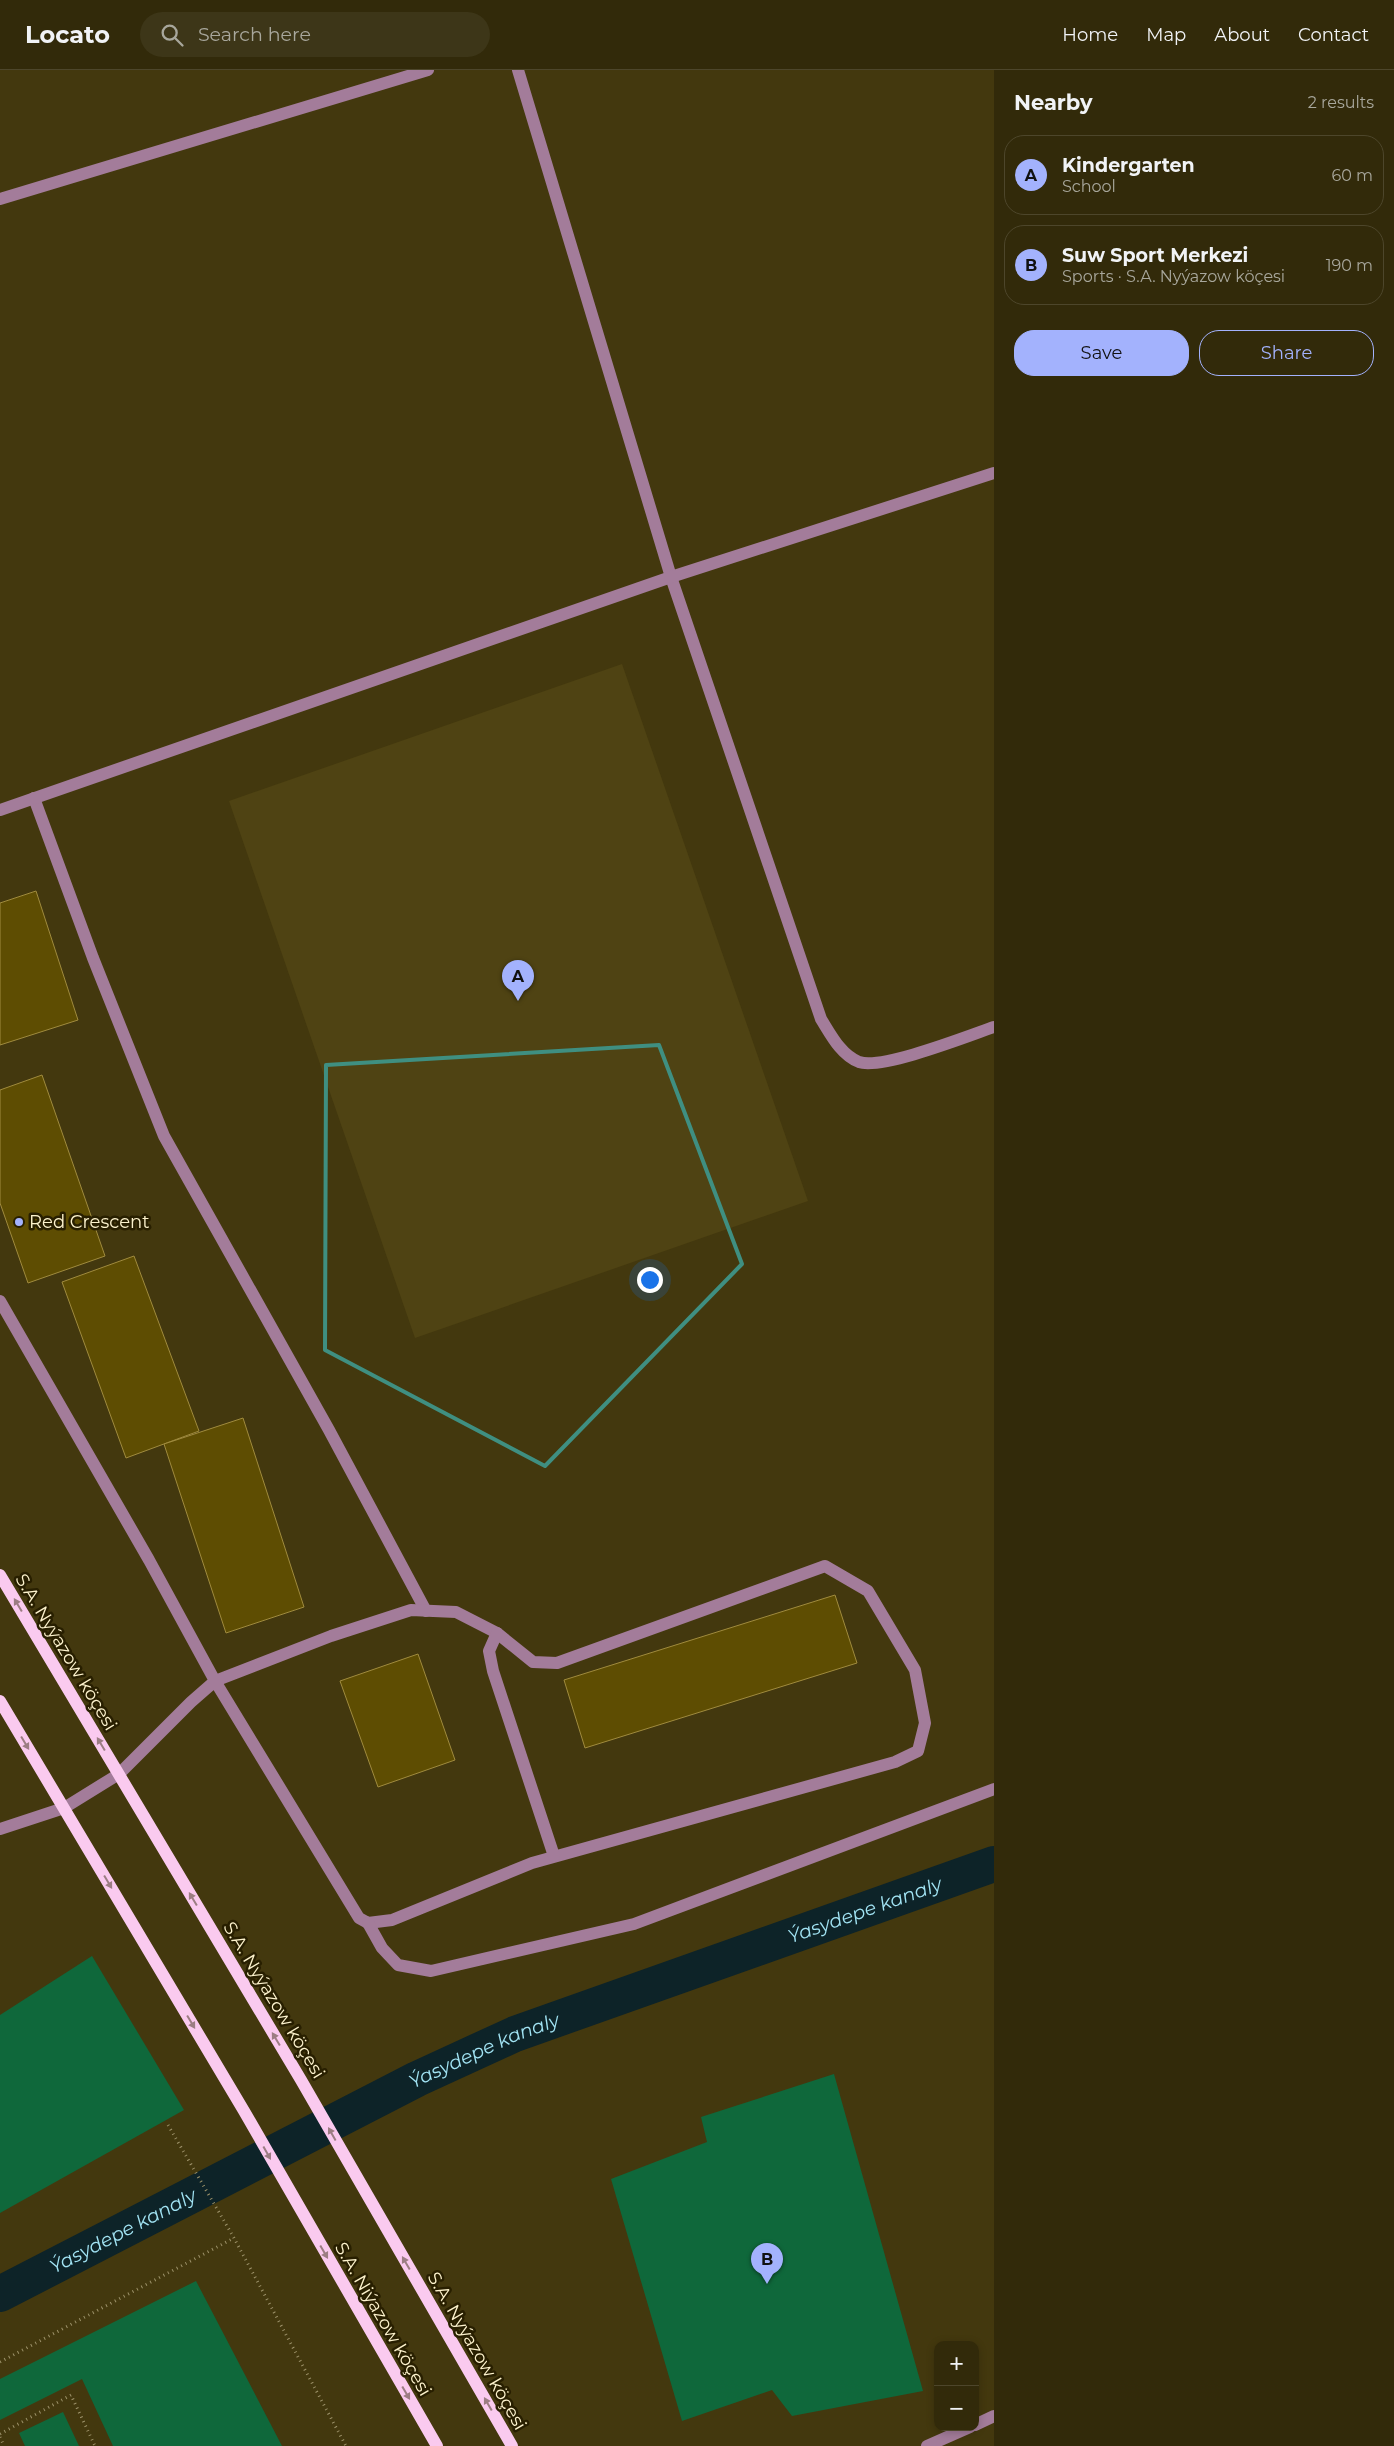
<!DOCTYPE html>
<meta charset="utf-8">
<style>
:root{--surface:#322a0a;--page:#3d3618;--text:#f1f3f6;--muted:#a8a79c;--line:#4d462b;--accent:#a3b2fd}
body{margin:0;font-family:Montserrat,sans-serif;background:var(--page);color:var(--text)}
.controls{position:absolute;right:15px;bottom:15px;display:grid;overflow:hidden;border-radius:10px;box-shadow:0 2px 8px #0003}
.controls button{width:45px;height:45px;display:grid;place-items:center;padding:0;border:0;border-bottom:1px solid var(--line);background:var(--surface);color:var(--text);font:25px sans-serif}
.you{position:absolute;left:649px;top:1209px;width:18px;height:18px;margin:-12px;border:4px solid #fff;border-radius:50%;background:#1a73e8;box-shadow:0 0 0 8px #1a73e833}
.badge{display:grid;place-items:center;width:32px;height:32px;border-radius:50%;background:var(--accent);color:#111;font-size:16px;font-weight:700}
.pin{position:absolute;translate:-50% -41px;filter:drop-shadow(0 1px 2px #0008)}
.pin::after{content:'';position:absolute;top:26px;width:18px;height:15px;background:inherit;clip-path:polygon(0 0,100% 0,50% 100%)}
.list{margin:0;padding:0;list-style:none}
h2{display:flex;justify-content:space-between;align-items:center;height:65px;margin:0;padding:0 20px;font-size:21px}
h2 small{font-size:16px;font-weight:400;color:var(--muted)}
.list li{display:grid;grid-template-columns:32px 1fr auto;gap:15px;align-items:center;box-sizing:border-box;height:80px;margin:0 10px 10px;padding:0 10px;border:1px solid var(--line);border-radius:20px}
.list b{display:block;font-size:19px;white-space:nowrap}
.list p{margin:0;font-size:16px;white-space:nowrap;color:var(--muted)}
.list em{font-size:16px;font-style:normal;color:var(--muted)}
.actions{display:flex;gap:10px;padding:15px 20px}
.actions a{flex:1;padding:11px 0;border:1px solid var(--accent);border-radius:20px;text-align:center;font-size:18px;color:var(--accent)}
.actions .main{background:var(--accent);color:#111}
.icon{flex:none;width:28px;height:28px;fill:none;stroke:currentColor;stroke-width:2;stroke-linecap:round;stroke-linejoin:round}
.map{position:relative;flex:none;width:994px;height:2376px;overflow:hidden}
header{display:flex;align-items:center;gap:30px;box-sizing:border-box;height:70px;padding:0 25px;background:var(--surface);border-bottom:1px solid var(--line)}
header strong{font-size:24px}
nav{display:flex;gap:28px;margin-inline-start:auto;font-size:18px}
.search{width:350px;height:45px;background:var(--page);display:flex;align-items:center;gap:12px;box-sizing:border-box;padding:0 18px;border-radius:28px;color:var(--muted);font-size:19px}
main{display:flex}
aside{flex:1;background:var(--surface)}
.map>svg:first-child{display:block}
.built{fill:#4f4313}
.green{fill:#0f683b}
.lines{fill:none;stroke-linecap:round;stroke-linejoin:round}
.canal{stroke:#0d2328;stroke-width:36}
.building{fill:#5e4d02;stroke:#a08b3e}
.path{stroke:#9d926a;stroke-width:3;stroke-dasharray:1 4;stroke-linecap:butt}
.minor{stroke:#a37c9a;stroke-width:12}
.major{stroke:#facaef;stroke-width:12}
.oneway{fill:#9c7d83}
.marked{fill:none;stroke:#3f8f81;stroke-width:4;stroke-linejoin:round}
.poi-dot{fill:#a3b2fd;stroke:#281f00;stroke-width:2}
.labels{text-anchor:middle;stroke-width:5;stroke-linejoin:round;paint-order:stroke}
.poi-label{font-size:18px;fill:#fdf3cd;stroke:#281f00;text-anchor:start}
.street-label{font-size:18px;fill:#fdf3cd;stroke:#281f00}
.water-label{font-size:19px;font-style:italic;fill:#a2e4f4;stroke:#281f00}
</style>
<header>
<strong>Locato</strong>
<div class="search"><svg class="icon" aria-label="search" viewBox="0 0 24 24"><circle cx="10" cy="10" r="6"/><path d="M15 15l6 6"/></svg>Search here</div>
<nav><a>Home</a><a>Map</a><a>About</a><a>Contact</a></nav>
</header>
<main>
<div class="map">
<svg width="994" height="2376" viewBox="0 0 994 2376">
<rect width="100%" height="100%" fill="#43380e"/>
<!-- built -->
<polygon class="built" points="622,594 808,1131 415,1268 229,731"/>
<!-- green -->
<g class="green">
<polygon points="92,1886 184,2040 0,2143 0,1945"/>
<polygon points="834,2004 923,2321 792,2346 772,2320 682,2351 611,2109 707,2072 701,2047"/>
<polygon points="196,2211 282,2376 113,2376 82,2309 0,2350 0,2309"/>
<polygon points="63,2342 79,2376 25,2376 19,2363"/>
</g>
<g class="lines">
<!-- canal -->
<path class="canal" id="s1" d="M0,2224L417,2009L515,1964L994,1794"/>
</g>
<!-- building -->
<g class="building">
<polygon points="36,821 78,950 0,975 0,833"/>
<polygon points="42,1005 105,1186 28,1213 0,1133 0,1020"/>
<polygon points="134,1186 199,1361 126,1388 62,1212"/>
<polygon points="243,1348 304,1537 226,1563 164,1374"/>
<polygon points="835,1525 857,1593 585,1678 564,1610"/>
<polygon points="418,1584 455,1690 378,1717 340,1611"/>
</g>
<g class="lines">
<!-- path -->
<g class="path">
<polyline points="168,2055 234,2168 346,2376"/>
<polyline points="0,2292 234,2168"/>
<polyline points="0,2364 71,2325 95,2376"/>
<polyline points="0,2367 4,2376"/>
</g>
<!-- minor -->
<g class="minor">
<path d="M518,0L671,507L821,949C831,965 841,985 859,992C882,1000 968,966 994,957"/>
<polyline points="0,129 428,0"/>
<polyline points="34,728 93,888 164,1066 329,1360 426,1541"/>
<polyline points="0,740 671,507 994,403"/>
<polyline points="0,1231 149,1490 215,1611 359,1848 368,1853 392,1850 532,1793 895,1692 918,1681 925,1653 915,1600 868,1521 825,1496 557,1593 533,1592 497,1563 456,1542 411,1540 331,1566 215,1611 191,1632 119,1704 64,1738 0,1759"/>
<polyline points="497,1563 489,1581 493,1601 554,1786"/>
<polyline points="368,1853 382,1878 398,1895 431,1901 634,1854 994,1719"/>
<polyline points="975,2355 994,2346"/>
<polyline points="927,2376 970,2357"/>
</g>
<!-- major -->
<g class="major">
<polyline points="0,1505 301,2010 512,2376"/>
<polyline points="0,1631 244,2041 437,2376"/>
</g>
</g>
<!-- one-way arrows -->
<defs><path id="oneway-solid" d="M-6-.8H1V-3.2L6.5 0L1 3.2V.8H-6Z" transform="scale(1.25)"/></defs>
<g class="oneway">
<use href="#oneway-solid" transform="translate(18 1535) rotate(-121)"/>
<use href="#oneway-solid" transform="translate(25 1673) rotate(59)"/>
<use href="#oneway-solid" transform="translate(101 1674) rotate(-121)"/>
<use href="#oneway-solid" transform="translate(108 1812) rotate(59)"/>
<use href="#oneway-solid" transform="translate(193 1829) rotate(-121)"/>
<use href="#oneway-solid" transform="translate(191 1952) rotate(59)"/>
<use href="#oneway-solid" transform="translate(276 1969) rotate(-121)"/>
<use href="#oneway-solid" transform="translate(332 2064) rotate(-119)"/>
<use href="#oneway-solid" transform="translate(267 2083) rotate(61)"/>
<use href="#oneway-solid" transform="translate(324 2182) rotate(60)"/>
<use href="#oneway-solid" transform="translate(406 2193) rotate(-120)"/>
<use href="#oneway-solid" transform="translate(406 2323) rotate(60)"/>
<use href="#oneway-solid" transform="translate(488 2334) rotate(-120)"/>
</g>
<!-- marked area -->
<path class="marked" d="M659,975L742,1194L545,1396L325,1280L326,995Z"/>
<!-- markers -->
<circle class="poi-dot" cx="19" cy="1152" r="5"/>
<g class="labels">
<!-- poi labels -->
<g class="poi-label">
<text x="29" y="1158">Red Crescent</text>
</g>
<!-- street labels -->
<g class="street-label">
<text transform="translate(66 1582) rotate(59)" y="6">S.A. Nyýazow köçesi</text>
<text transform="translate(274 1930) rotate(59)" y="6">S.A. Nyýazow köçesi</text>
<text transform="translate(383 2249) rotate(60)" y="6">S.A. Niýazow köçesi</text>
<text transform="translate(477 2281) rotate(60)" y="6">S.A. Nyýazow köçesi</text>
</g>
<!-- water labels -->
<g class="water-label">
<text dy="7" stroke="none"><textPath href="#s1" startOffset="948">Ýasydepe kanaly</textPath></text>
<text dy="7" stroke="none"><textPath href="#s1" startOffset="542">Ýasydepe kanaly</textPath></text>
<text dy="7" stroke="none"><textPath href="#s1" startOffset="138">Ýasydepe kanaly</textPath></text>
</g>
</g>
</svg>
<div class="controls">
<button>+</button>
<button>−</button>
</div>
<div class="you"></div>
<div class="pin badge" style="left:518px;top:931px">A</div>
<div class="pin badge" style="left:767px;top:2214px">B</div>
</div>
<aside>
<h2>Nearby<small>2 results</small></h2>
<ul class="list">
<li><span class="badge">A</span><div><b>Kindergarten</b><p>School</p></div><em>60 m</em></li>
<li><span class="badge">B</span><div><b>Suw Sport Merkezi</b><p>Sports · S.A. Nyýazow köçesi</p></div><em>190 m</em></li>
</ul>
<div class="actions"><a class="main">Save</a><a>Share</a></div>
</aside>
</main>
